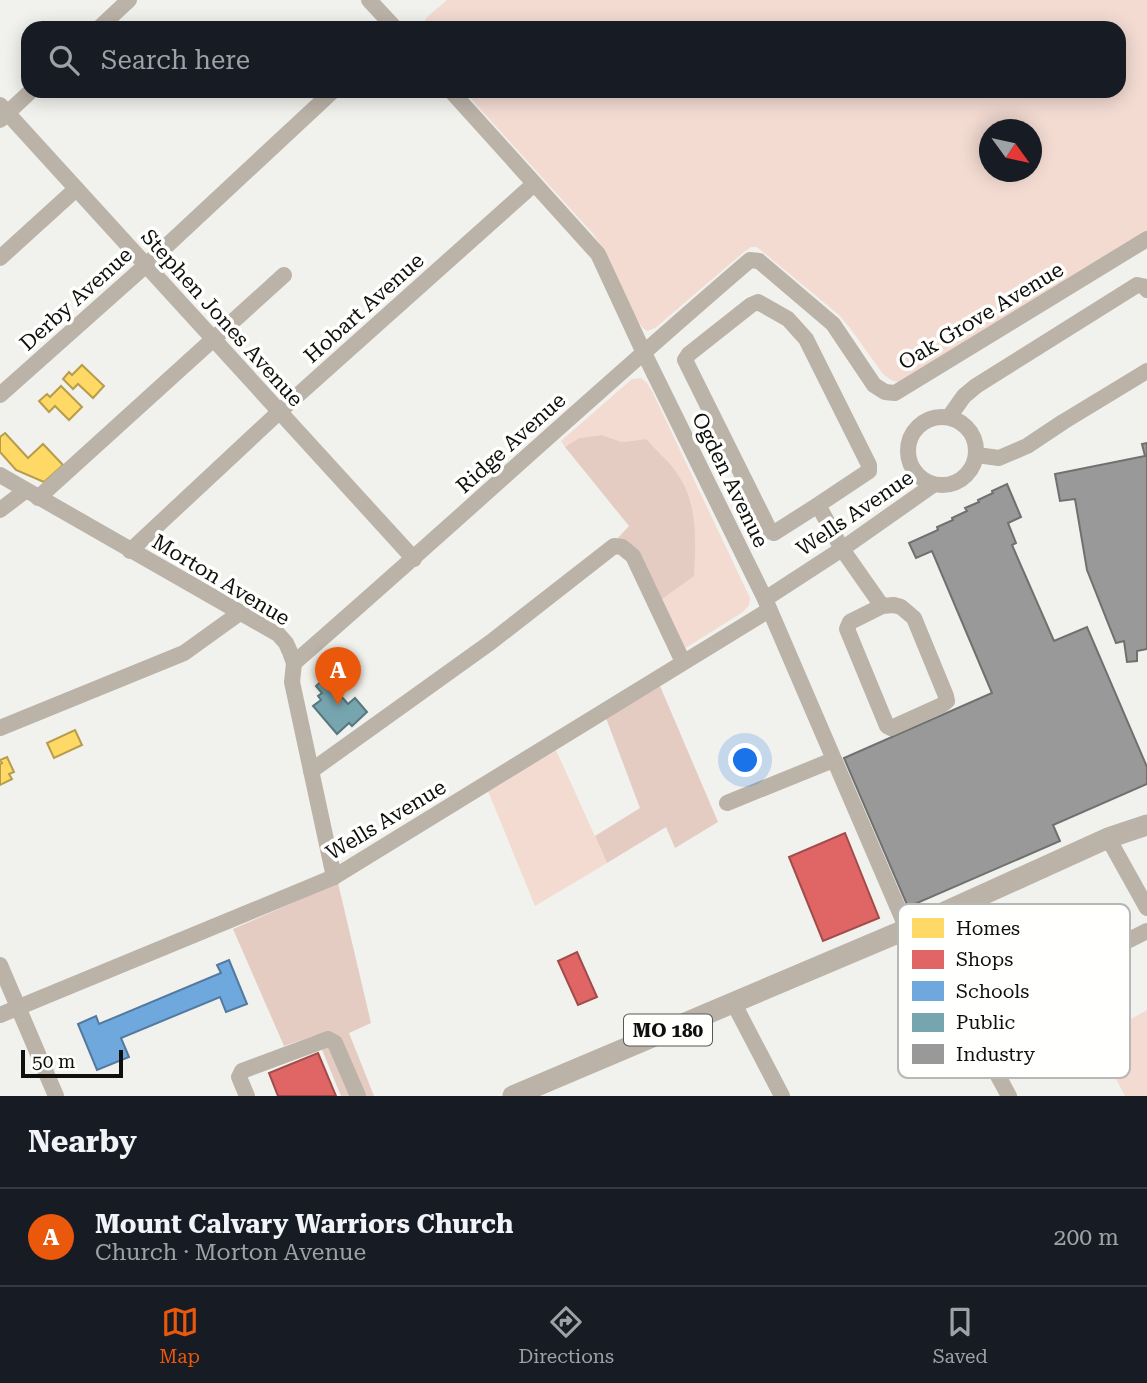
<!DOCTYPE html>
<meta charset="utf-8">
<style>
:root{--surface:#171b24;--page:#20242c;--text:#f1f3f6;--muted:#9ea1a6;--line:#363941;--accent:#ea580c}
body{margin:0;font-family:"Roboto Serif",serif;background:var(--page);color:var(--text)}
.compass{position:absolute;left:979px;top:119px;width:63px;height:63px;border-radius:50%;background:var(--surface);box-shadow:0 4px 18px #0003;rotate:123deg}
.scale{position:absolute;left:21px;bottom:18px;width:102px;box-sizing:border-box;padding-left:7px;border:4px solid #0f0f0d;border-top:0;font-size:19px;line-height:24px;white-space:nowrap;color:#0f0f0d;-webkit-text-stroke:5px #fffffe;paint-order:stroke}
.you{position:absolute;left:746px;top:761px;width:24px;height:24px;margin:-18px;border:5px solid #fff;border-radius:50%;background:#1a73e8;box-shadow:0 0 0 10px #1a73e833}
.badge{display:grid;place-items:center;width:46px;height:46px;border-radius:50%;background:var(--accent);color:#fff;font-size:23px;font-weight:700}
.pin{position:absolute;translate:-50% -58px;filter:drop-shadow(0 2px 4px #0008)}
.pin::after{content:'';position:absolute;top:37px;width:24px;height:21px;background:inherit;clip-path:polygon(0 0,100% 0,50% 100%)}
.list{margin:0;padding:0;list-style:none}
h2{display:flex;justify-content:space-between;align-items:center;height:91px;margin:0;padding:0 28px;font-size:30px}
h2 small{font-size:23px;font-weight:400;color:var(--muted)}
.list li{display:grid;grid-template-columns:46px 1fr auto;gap:21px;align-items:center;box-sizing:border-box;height:98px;padding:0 28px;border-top:2px solid var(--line)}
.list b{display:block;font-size:26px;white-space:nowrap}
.list p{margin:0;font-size:23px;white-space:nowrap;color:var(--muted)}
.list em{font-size:23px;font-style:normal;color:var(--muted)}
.icon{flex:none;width:38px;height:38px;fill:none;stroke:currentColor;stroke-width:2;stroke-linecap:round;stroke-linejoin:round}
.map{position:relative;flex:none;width:1147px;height:1096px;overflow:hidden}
.search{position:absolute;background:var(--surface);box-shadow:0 4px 18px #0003;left:21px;right:21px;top:21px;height:77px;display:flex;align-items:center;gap:18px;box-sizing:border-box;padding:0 24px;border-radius:21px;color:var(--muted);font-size:26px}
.sheet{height:189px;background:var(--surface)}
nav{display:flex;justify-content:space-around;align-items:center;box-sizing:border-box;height:98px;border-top:2px solid var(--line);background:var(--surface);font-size:19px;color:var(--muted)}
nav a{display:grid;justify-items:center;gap:4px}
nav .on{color:var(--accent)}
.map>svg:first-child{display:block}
.green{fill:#f3dbd2;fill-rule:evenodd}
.forest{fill:#e5ccc2}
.homes{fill:#ffd966;stroke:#b79c4b;stroke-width:2}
.shops{fill:#e06666;stroke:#a14c4b;stroke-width:2}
.schools{fill:#6fa8dc;stroke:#527a9e;stroke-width:2}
.public{fill:#76a5af;stroke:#57787e;stroke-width:2}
.industry{fill:#999;stroke:#70706f;stroke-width:2}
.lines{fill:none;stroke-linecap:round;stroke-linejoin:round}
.minor{stroke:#bbb2a8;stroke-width:16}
.major{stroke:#bbb3a8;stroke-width:21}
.labels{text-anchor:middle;stroke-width:7;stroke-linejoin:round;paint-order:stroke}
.shield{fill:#fffffe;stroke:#575755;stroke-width:2}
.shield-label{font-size:19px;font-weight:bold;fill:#0f0f0d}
.street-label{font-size:21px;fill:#0f0f0d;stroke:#fffffe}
.key{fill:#fffffe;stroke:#b7b7b6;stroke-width:2}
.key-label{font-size:19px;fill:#0f0f0d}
</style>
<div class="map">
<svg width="1147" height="1096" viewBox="0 0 1147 1096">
<rect width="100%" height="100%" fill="#f1f1ed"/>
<!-- green -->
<g class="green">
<path d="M447,0H1147V231L898,382L891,380L883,374L850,328L839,315L757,247H751L744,252L655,328L647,331C631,321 616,272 606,254C602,247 598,241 594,235L464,91H1119V28H420L427,17ZM990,130H1032V172H990Z"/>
<polygon points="641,378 647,383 652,391 750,598 749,605 743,612 676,654 652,606 645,439 622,442 602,435 579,438 565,447 561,441 632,379"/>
<polygon points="556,750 607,863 535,906 488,791"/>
<polygon points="1147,1010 1147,1096 1125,1096 1095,1039"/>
</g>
<!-- forest -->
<g class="forest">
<path d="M602,435L622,442L646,439C655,450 668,460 676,472C698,502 696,540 694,576L652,606L617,539L629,526L565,447L579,438Z"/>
<polygon points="660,686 718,822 675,848 666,827 607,863 595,836 640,808 606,718"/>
<polygon points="338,883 371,1023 349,1033 374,1096 341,1096 316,1035 284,1046 233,929"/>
</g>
<!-- homes -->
<g class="homes">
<polygon points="82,365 104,386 93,398 78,384 73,389 63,379 69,372 72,375"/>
<polygon points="61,386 82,407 69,420 55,406 49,412 39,401 47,394 50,397"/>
<polygon points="5,433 28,458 43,444 63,465 44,482 16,470 0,452 0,437"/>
<polygon points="75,730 82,745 54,758 47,743"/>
<polygon points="7,757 14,772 9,774 12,779 0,785 0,764 2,763 0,760"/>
</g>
<!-- shops -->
<g class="shops">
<polygon points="845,833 879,918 823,941 789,857"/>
<polygon points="577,952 597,997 578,1005 558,961"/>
<polygon points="318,1053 336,1096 278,1096 269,1073"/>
</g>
<!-- schools -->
<polygon class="schools" points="229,960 247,1004 226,1012 220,997 121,1038 129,1057 97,1070 78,1024 96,1016 99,1024 221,973 217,965"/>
<!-- public -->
<polygon class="public" points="325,678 348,704 355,698 367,712 352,726 349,723 337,734 313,706 321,700 318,696 322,693 316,686"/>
<!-- industry -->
<g class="industry">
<polygon points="1147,443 1147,649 1137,651 1137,661 1127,662 1124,641 1116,643 1087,570 1075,499 1060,501 1055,474 1145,456 1142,444"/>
<polygon points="1007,484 1021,517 1008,523 1016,543 1012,545 1054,641 1087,627 1147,767 1147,784 1053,825 1060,841 908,907 844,758 992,693 932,551 916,558 909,543 938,530 937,527 953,520 952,518 967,511 965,508 979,502 978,500 993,493 992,491"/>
</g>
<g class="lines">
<!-- minor -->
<g class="minor">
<polyline points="369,0 395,28"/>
<polyline points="99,28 129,0"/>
<polyline points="451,91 598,254 643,351 765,599 907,929"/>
<polyline points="0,105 414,559"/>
<polyline points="0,120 31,91"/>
<polyline points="0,258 76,189"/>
<polyline points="0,395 145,266 333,91"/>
<circle cx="942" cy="451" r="34"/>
<polyline points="949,417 964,396 976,386 1137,285 1146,287 1147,290"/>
<polyline points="977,455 999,458 1027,446 1063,422 1147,371"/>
<polyline points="0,475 278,634 286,643 290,652 294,663 292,682 334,877"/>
<polyline points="38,498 284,275"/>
<polyline points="818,505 774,533 770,531 685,360 689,354 751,305 758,302 788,319 806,339 869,465 869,471 818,505 842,549 882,606"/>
<polyline points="0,510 25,491"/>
<polyline points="130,551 279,412 534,184"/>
<polyline points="765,599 842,549 933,485"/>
<polygon points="894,605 901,607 914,618 946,696 947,701 942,705 891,728 887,726 847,629 850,622 882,606"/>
<path d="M294,663C447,530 596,392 750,260L759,261L833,324L874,385L885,392L895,393L1147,239"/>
<polyline points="0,728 184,653 241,612"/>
<polyline points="311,771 491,642 614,546 622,547 633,556 683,662"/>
<polyline points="727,803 833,760"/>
<polyline points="1108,838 1147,908"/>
<polyline points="920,922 968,1021 1009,1096"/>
<polyline points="0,965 56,1096"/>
<polyline points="733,1002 782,1096"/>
<polyline points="0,1015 334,877 769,610"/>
<polyline points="968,1021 1147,931"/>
<polyline points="247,1096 239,1077 242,1071 328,1039 335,1043 358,1096"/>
</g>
<!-- major -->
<polyline class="major" points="513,1096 907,929 1108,838 1147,825"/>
</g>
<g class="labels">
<!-- shield labels -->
<rect class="shield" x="624" y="1014.5" width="88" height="31" rx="5"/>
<g class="shield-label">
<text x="668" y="1037">MO 180</text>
</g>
<!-- street labels -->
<g class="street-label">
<text transform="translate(76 299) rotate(-42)" y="7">Derby Avenue</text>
<text transform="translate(364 308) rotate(-42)" y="7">Hobart Avenue</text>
<text transform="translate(981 316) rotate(-31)" y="7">Oak Grove Avenue</text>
<text transform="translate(222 318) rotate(48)" y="7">Stephen Jones Avenue</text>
<text transform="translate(511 443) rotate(-42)" y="7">Ridge Avenue</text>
<text transform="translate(730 480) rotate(64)" y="7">Ogden Avenue</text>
<text transform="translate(855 513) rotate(-34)" y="7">Wells Avenue</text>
<text transform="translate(221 580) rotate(31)" y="7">Morton Avenue</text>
<text transform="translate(386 820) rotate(-31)" y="7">Wells Avenue</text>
</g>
</g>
<!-- legend -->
<rect x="898" y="904" width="232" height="174" rx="10" class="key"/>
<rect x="912" y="918" width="32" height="20" fill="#ffd966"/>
<rect x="912" y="950" width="32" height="19" fill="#e06666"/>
<rect x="912" y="981" width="32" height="20" fill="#6fa8dc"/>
<rect x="912" y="1013" width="32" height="19" fill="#76a5af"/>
<rect x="912" y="1044" width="32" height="20" fill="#999"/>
<g class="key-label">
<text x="956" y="935">Homes</text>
<text x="956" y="966">Shops</text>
<text x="956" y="998">Schools</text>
<text x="956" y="1029">Public</text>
<text x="956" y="1061">Industry</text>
</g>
</svg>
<svg class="compass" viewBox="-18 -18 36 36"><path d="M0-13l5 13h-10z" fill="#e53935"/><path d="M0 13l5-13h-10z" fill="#9ea1a6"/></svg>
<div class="scale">50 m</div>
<div class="you"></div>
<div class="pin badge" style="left:338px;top:705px">A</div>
<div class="search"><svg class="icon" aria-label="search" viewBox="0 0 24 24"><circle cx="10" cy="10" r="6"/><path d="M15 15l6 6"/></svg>Search here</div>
</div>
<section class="sheet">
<h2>Nearby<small></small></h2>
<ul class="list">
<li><span class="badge">A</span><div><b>Mount Calvary Warriors Church</b><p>Church · Morton Avenue</p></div><em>200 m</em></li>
</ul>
</section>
<nav>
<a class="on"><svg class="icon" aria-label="map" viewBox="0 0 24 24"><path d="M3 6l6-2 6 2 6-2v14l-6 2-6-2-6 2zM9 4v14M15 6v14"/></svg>Map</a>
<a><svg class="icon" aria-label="directions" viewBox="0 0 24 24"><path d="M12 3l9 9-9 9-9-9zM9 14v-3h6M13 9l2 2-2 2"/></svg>Directions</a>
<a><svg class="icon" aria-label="saved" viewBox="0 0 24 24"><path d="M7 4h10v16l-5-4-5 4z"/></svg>Saved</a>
</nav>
